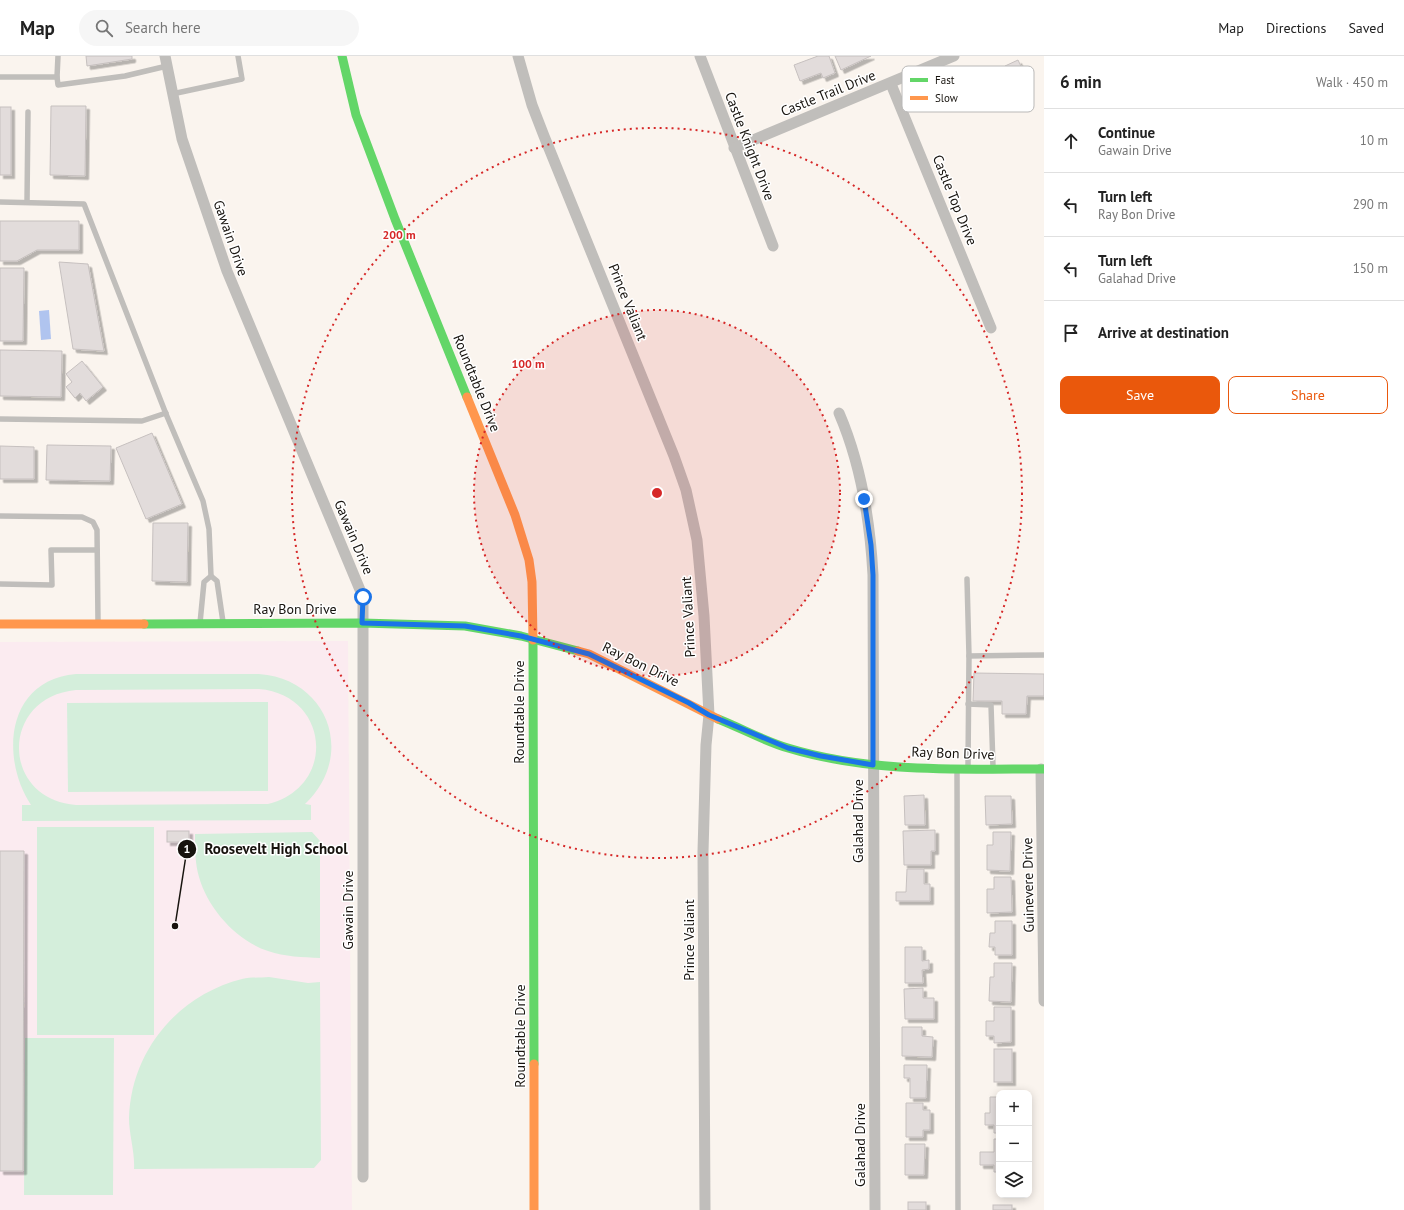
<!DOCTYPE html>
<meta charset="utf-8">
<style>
:root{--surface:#fff;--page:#f6f6f6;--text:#222;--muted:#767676;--line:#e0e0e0;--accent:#ea580c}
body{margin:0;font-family:"PT Sans",sans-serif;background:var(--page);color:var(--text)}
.controls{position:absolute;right:12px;bottom:12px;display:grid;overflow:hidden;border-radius:8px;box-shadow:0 2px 10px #0003}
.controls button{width:36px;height:36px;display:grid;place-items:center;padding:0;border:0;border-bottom:1px solid var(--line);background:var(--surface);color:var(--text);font:20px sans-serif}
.stop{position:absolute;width:12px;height:12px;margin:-9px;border:3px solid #1a73e8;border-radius:50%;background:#fff}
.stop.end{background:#1a73e8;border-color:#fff;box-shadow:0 1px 4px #0008}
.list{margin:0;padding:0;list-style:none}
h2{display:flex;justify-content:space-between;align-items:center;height:52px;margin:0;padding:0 16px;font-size:17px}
h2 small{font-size:13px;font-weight:400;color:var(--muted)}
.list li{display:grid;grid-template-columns:26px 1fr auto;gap:12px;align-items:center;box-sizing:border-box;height:64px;padding:0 16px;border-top:1px solid var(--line)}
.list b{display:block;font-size:15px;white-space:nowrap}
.list p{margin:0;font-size:13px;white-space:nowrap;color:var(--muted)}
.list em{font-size:13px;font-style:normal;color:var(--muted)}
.actions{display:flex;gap:8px;padding:12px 16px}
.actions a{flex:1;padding:9px 0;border:1px solid var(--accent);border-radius:8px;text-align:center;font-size:14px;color:var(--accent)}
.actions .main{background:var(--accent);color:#fff}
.icon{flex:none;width:22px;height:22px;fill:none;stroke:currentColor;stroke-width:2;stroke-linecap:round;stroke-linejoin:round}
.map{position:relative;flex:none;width:1044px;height:1154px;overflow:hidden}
header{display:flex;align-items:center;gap:24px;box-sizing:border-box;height:56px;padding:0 20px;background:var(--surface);border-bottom:1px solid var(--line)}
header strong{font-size:19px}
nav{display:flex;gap:22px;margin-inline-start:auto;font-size:14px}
.search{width:280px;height:36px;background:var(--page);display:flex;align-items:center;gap:10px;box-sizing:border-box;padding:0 14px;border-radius:22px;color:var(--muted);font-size:15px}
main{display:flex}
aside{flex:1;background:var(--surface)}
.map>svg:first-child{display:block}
.education{fill:#fbebf0}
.green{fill:#d4eedb;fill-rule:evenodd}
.water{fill:#b0c4ef}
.building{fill:#e2dcdb;stroke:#c6c0bf;filter:url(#shadow)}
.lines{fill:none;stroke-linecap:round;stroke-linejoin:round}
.lane{stroke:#c0bebb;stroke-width:5.5}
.street{stroke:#c0bebb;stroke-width:11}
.fast{stroke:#63d668;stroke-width:9}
.slow{stroke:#ff974d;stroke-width:9}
.route{stroke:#1a73e8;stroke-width:5}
.ring{fill:none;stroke:#d62828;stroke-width:2;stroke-dasharray:2 4}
.labels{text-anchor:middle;stroke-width:3;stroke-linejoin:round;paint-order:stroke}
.street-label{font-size:14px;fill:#17130e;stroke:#fff}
.key{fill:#fff;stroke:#b9b8b7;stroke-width:1}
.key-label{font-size:11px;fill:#17130e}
.centre{fill:#d62828;stroke:#fff;stroke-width:2}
.ring-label{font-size:12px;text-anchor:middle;font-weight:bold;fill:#d62828;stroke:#fff;stroke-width:3;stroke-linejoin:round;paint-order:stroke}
.leader{fill:none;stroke:#17130e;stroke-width:1.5}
.callout-dot{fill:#17130e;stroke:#fff;stroke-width:1.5}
.mark-label{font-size:12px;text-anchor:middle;font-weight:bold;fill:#fff}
.callout-label{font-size:15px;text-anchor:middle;font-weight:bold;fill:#17130e;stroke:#fff;stroke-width:3;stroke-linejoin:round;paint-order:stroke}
</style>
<header>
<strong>Map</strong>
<div class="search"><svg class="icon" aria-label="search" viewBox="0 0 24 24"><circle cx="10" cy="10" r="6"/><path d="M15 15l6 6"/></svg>Search here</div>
<nav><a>Map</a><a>Directions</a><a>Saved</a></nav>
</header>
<main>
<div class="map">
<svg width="1044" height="1154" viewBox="0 0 1044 1154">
<defs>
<filter id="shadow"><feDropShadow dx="3.5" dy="3.5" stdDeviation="0" flood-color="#0004"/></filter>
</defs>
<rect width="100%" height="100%" fill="#faf4ee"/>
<!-- education -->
<polygon class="education" points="348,585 352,1154 0,1154 0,586"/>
<!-- green -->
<g class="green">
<path d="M76,618H259C329,623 356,700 305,748L311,749V764L22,765V749H31C0,702 6,624 76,618ZM76,634L259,633C330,639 337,731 268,748L76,749C0,743 0,641 76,634Z"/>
<polygon points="268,646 268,735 68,736 67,647"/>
<rect x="37" y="771" width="117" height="208"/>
<path d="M312,776L320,785V902C303,901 285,901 268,895C237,885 208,853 199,821C195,807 195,793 195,778Z"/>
<path d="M269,921L308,927L320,926L321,1104L314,1112L134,1113C135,1096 129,1079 129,1062C131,995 178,939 242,923C251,921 261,922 269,921Z"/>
<polygon points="25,982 114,982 113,1139 24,1139"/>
</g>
<!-- water -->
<polygon class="water" points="49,254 51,283 41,284 39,255"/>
<!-- building -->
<g class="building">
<polygon points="86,0 132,0 132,3 87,10"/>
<polygon points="818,0 829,0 835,17 823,22 821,17 800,25 794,9"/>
<polygon points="835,0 871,0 841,14"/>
<polygon points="1018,4 1028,25 996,40 990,24 1008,16 1005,10"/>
<polygon points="51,50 86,50 85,120 50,119"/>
<rect x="0" y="51" width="11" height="68"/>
<polygon points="0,165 79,165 79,194 37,194 17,205 0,205"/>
<polygon points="59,206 88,208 104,295 73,293"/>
<polygon points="0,212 24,212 23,285 0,285"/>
<polygon points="0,294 62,295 61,341 0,340"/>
<polygon points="82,305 103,331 86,345 80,337 75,342 66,331 72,326 66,318"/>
<polygon points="152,377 182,448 146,463 116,392"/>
<polygon points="47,389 111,390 110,425 46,424"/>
<polygon points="0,390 34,391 34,423 0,423"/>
<polygon points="153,467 188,467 187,526 152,525"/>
<polygon points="974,617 1044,618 1044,640 1027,640 1026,658 1002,658 1002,645 973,645"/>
<polygon points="924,739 925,769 905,769 904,740"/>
<polygon points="985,740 1011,740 1012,768 986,769"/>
<polygon points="935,774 935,795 931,795 931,809 904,809 903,775"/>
<rect x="167" y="775" width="22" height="11"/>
<polygon points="993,776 1011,776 1010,815 987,814 987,789 993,789"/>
<polygon points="0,795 24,795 23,1115 0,1115"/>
<polygon points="907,813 924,813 924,828 930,828 930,845 896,845 896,836 906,836"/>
<polygon points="994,821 1011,821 1012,856 987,857 987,833 994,833"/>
<polygon points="995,865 1012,865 1012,899 995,899 995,891 989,891 990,877 995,877"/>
<polygon points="905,891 922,891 922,905 929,904 929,913 922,914 923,927 905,927"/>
<polygon points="994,907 1012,907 1011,946 989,945 990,921 994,921"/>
<polygon points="923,932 923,942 934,942 934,963 905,963 904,933"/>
<polygon points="994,951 1011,951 1011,986 994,987 994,980 986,980 986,965 994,965"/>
<polygon points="902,971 922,971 922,980 933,981 932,1001 902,1000"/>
<rect x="994" y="993" width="18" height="33"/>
<polygon points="904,1009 927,1009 926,1042 910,1042 910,1022 904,1022"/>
<polygon points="990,1041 999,1041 999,1077 994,1077 994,1069 985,1069 985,1057 990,1057"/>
<polygon points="906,1047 923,1047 923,1054 930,1054 930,1074 923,1074 923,1081 906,1081"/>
<polygon points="994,1083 999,1083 999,1116 994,1116 994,1109 980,1109 980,1096 994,1096"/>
<polygon points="905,1088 925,1088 924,1119 905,1119"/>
<rect x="908" y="1146" width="18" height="8"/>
<rect x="993" y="1149" width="19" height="5"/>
</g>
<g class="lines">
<!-- lane -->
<g class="lane">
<polyline points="0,21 57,21 58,0"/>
<polyline points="57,21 58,29 125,20 167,10"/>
<polyline points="172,38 242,23 238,0"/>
<polyline points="0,146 84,148 166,358 203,445 209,473 211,520 204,526 200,567"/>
<polyline points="27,146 28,56"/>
<polyline points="0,363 142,365 166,357"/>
<polyline points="0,460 82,461 93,466 97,474 98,566"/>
<polyline points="211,520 217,525 223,566"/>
<polyline points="967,523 969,600 968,711"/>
<polyline points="0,528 52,529 51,494 97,494"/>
<polyline points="969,600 1044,599"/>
<polyline points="968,648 991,649 993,711"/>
<polyline points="957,714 958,1154"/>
</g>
<!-- street -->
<g class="street">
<polyline points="165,0 182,83 227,215 363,541 363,1121"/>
<polyline points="518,0 532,49 544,80 674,400 686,434 697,484 704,560 709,659 706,689 703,796 705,1154"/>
<polyline points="700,0 773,190"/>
<polyline points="891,28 991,272"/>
<polyline points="734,92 954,0"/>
<path d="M839,357C861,408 870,464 873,519L875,1154"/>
<polyline points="1041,713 1044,945"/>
</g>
<!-- fast -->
<g class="fast">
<polyline points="342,0 356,59 395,163 467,341"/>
<polyline points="144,568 362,567 465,570 521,580 578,595"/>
<polyline points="533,584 534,1008"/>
<path d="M718,663C741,672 764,685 788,692C870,717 959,713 1044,713"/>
</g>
<!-- slow -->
<g class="slow">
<polyline points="467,341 515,459 529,504 532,526 533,584"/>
<polyline points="0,568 144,568"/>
<polyline points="578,595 589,598 718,663"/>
<polyline points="534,1008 534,1154"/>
</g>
</g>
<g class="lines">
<!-- route -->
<polyline class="route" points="363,541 362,567 465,570 521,580 589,598 689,647 709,659 788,692 821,700 873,709 873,519 871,489 864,443"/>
</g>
<!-- distance rings -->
<circle cx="657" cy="437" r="183" fill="#d62828" fill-opacity=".12"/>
<g class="ring">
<circle cx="657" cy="437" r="183"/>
<circle cx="657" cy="437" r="365"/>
</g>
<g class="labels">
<!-- street labels -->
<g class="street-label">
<text transform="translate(828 37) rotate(-22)" y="5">Castle Trail Drive</text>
<text transform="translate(750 90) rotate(69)" y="5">Castle Knight Drive</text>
<text transform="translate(955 144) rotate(68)" y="5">Castle Top Drive</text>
<text transform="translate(231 182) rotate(71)" y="5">Gawain Drive</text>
<text transform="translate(628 246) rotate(68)" y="5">Prince Valiant</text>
<text transform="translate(477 327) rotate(68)" y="5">Roundtable Drive</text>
<text transform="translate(354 481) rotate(67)" y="5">Gawain Drive</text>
<text x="295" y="558">Ray Bon Drive</text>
<text transform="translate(688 561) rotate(-93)" y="5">Prince Valiant</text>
<text transform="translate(641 608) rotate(26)" y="5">Ray Bon Drive</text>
<text transform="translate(519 656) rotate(-90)" y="5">Roundtable Drive</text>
<text transform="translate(953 697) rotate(2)" y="5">Ray Bon Drive</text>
<text transform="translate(858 765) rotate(-90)" y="5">Galahad Drive</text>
<text transform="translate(1028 829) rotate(-91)" y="5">Guinevere Drive</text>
<text transform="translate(348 854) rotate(-90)" y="5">Gawain Drive</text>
<text transform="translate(689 884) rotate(-90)" y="5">Prince Valiant</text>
<text transform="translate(520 980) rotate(-90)" y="5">Roundtable Drive</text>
<text transform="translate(860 1089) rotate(-90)" y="5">Galahad Drive</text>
</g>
</g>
<!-- legend -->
<rect x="902" y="10" width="132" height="46" rx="6" class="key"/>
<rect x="910" y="22" width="18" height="4" fill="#63d668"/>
<rect x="910" y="40" width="18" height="4" fill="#ff974d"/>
<g class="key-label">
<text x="935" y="28">Fast</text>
<text x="935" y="46">Slow</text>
</g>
<circle cx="657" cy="437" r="6" class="centre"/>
<g class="ring-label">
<text x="399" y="183">200 m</text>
<text x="528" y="312">100 m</text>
</g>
<!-- callouts -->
<path class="leader" d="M175 870L187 793"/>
<g class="callout-dot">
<circle cx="175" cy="870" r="4"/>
<circle cx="187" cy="793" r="10"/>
</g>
<g class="mark-label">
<text x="187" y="797">1</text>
</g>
<g class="callout-label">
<text x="276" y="798">Roosevelt High School</text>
</g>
</svg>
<div class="controls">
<button>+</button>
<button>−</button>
<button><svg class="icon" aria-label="layers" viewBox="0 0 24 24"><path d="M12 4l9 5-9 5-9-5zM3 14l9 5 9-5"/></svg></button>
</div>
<div class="stop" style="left:363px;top:541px"></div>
<div class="stop end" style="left:864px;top:443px"></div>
</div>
<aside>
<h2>6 min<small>Walk · 450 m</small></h2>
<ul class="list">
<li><svg class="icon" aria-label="ahead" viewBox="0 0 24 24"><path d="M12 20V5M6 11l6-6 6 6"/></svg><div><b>Continue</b><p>Gawain Drive</p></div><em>10 m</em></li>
<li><svg class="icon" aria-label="left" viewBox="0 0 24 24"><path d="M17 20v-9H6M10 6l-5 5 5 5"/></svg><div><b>Turn left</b><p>Ray Bon Drive</p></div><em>290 m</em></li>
<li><svg class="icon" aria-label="left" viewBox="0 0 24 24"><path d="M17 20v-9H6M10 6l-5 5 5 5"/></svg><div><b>Turn left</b><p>Galahad Drive</p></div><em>150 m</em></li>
<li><svg class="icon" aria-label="arrive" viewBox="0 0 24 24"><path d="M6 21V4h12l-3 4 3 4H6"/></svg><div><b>Arrive at destination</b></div></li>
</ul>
<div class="actions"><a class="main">Save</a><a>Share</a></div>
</aside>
</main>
